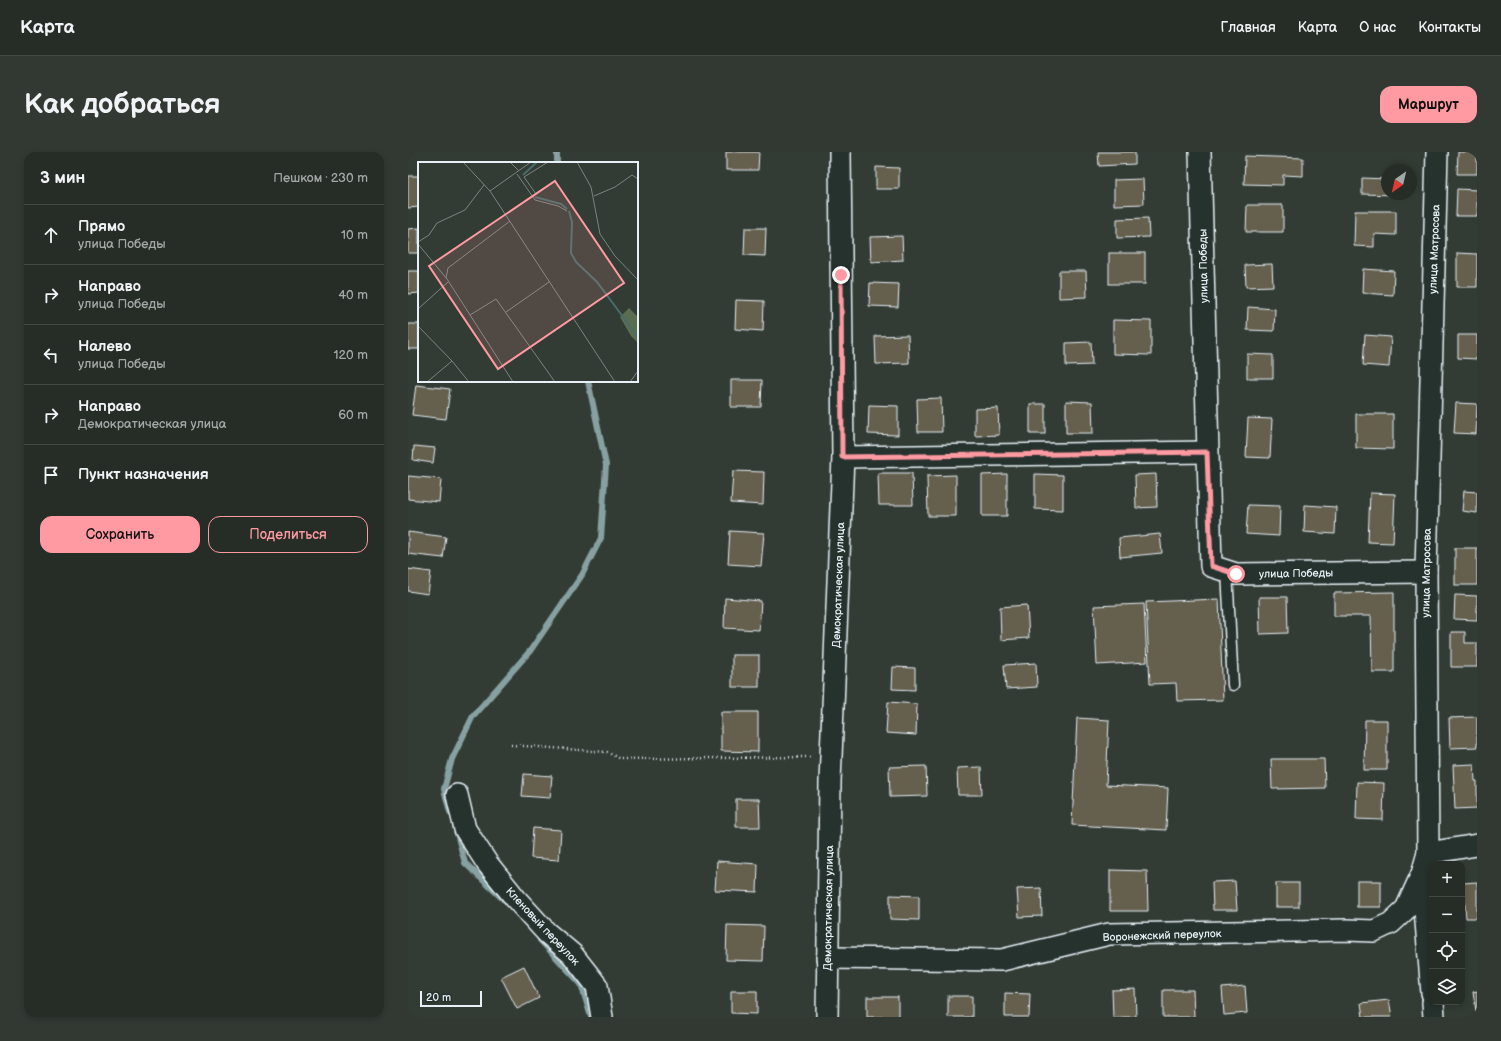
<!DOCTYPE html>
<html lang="ru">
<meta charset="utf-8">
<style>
:root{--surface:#262d27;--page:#323933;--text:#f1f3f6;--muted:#a4a8a7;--line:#424944;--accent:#ff9aa2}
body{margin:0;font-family:"Balsamiq Sans",sans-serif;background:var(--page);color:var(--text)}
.controls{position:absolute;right:12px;bottom:12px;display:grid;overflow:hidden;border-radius:8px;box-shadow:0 2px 6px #0003}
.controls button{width:36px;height:36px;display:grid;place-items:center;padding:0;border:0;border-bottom:1px solid var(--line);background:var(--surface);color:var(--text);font:20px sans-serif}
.compass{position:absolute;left:973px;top:12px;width:36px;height:36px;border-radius:50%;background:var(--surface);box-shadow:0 2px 6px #0003;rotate:214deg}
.scale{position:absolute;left:12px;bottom:10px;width:62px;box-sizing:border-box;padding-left:4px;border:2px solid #e8f1f8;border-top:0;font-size:11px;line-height:14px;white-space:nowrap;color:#e8f1f8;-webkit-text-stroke:3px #26332d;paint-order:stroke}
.stop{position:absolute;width:12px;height:12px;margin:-9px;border:3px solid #ff9aa2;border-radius:50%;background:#fff}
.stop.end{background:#ff9aa2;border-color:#fff;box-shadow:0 1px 4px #0008}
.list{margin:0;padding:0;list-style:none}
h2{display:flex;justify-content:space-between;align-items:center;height:52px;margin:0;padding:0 16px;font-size:17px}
h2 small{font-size:13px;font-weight:400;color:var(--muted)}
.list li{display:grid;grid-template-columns:26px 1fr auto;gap:12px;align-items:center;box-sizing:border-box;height:60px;padding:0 16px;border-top:1px solid var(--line)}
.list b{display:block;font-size:15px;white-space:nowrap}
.list p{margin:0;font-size:13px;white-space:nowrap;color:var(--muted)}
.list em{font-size:13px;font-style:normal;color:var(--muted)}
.actions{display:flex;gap:8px;padding:12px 16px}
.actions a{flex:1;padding:9px 0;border:1px solid var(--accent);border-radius:12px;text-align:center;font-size:14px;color:var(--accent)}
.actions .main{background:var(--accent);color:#111}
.icon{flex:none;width:22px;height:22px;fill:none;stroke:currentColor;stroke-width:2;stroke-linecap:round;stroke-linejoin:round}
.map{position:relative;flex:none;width:1069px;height:865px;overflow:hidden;border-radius:12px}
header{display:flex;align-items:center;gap:24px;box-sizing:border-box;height:56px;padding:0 20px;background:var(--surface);border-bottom:1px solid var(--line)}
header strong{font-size:19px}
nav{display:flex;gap:22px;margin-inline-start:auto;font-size:14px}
.intro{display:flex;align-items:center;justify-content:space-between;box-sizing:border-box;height:96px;padding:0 24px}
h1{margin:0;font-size:28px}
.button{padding:10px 18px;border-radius:12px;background:var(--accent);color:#111;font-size:14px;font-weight:700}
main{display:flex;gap:24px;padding:0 24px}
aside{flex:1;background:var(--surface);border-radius:12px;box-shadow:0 2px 6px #0003}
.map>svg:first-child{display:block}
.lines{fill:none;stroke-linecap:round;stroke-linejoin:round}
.stream{stroke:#87a1a3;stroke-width:6}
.building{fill:#655e4e;stroke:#e8f1f8}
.service-casing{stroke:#e8f1f8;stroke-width:13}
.minor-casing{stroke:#e8f1f8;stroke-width:24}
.path{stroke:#e8f1f8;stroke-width:2.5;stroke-dasharray:1 3;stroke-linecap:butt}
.service{stroke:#26332d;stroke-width:10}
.minor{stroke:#26332d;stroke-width:21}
.route{stroke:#ff9aa2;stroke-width:5}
.labels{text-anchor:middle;stroke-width:3;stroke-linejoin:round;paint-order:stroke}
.street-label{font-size:11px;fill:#e8f1f8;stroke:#26332d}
.inset-river{fill:none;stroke:#476c6b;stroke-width:2}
.inset-road{fill:none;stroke:#7b8482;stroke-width:1}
.view{fill:#ff9aa2;fill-opacity:0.15;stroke:#ff9aa2;stroke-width:2}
.inset-edge{fill:none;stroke:#e8f1f8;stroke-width:2}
</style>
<header>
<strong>Карта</strong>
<nav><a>Главная</a><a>Карта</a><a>О нас</a><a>Контакты</a></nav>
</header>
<div class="intro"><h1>Как добраться</h1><a class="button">Маршрут</a></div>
<main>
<aside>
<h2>3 мин<small>Пешком · 230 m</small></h2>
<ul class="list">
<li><svg class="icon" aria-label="ahead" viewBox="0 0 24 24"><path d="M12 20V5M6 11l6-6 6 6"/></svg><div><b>Прямо</b><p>улица Победы</p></div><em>10 m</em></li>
<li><svg class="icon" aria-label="right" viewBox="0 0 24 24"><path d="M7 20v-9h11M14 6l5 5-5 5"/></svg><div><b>Направо</b><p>улица Победы</p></div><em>40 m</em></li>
<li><svg class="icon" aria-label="left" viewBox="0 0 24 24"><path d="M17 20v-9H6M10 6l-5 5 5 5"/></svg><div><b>Налево</b><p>улица Победы</p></div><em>120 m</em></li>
<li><svg class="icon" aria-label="right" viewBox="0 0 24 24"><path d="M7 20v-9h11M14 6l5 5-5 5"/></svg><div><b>Направо</b><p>Демократическая улица</p></div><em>60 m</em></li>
<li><svg class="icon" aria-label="arrive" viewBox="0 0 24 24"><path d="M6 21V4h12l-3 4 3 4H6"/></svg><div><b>Пункт назначения</b></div></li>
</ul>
<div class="actions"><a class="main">Сохранить</a><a>Поделиться</a></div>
</aside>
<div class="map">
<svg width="1069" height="865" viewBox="0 0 1069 865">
<rect width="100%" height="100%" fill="#333c34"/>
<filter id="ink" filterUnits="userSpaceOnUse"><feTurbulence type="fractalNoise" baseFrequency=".025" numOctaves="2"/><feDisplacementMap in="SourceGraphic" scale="8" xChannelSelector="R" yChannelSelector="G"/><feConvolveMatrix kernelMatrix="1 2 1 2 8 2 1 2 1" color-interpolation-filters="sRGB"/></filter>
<g filter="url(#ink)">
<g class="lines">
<!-- stream -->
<g class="stream">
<polyline points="149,0 149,11"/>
<polyline points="42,660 36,637 44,607 65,564 122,499 174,423 193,386 198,313 180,229"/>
<polyline points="48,678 57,711 95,747"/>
<polyline points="132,788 173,832 183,865"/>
</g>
</g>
<!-- building -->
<g class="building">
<polygon points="318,0 351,0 350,18 318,18"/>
<polygon points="690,0 727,0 727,12 691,14"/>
<polygon points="1050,0 1069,0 1069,22 1049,22"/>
<polygon points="837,4 895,6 895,24 875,23 875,33 836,32"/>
<polygon points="468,15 491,16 491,37 468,37"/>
<polygon points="0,24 11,24 11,55 0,56"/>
<polygon points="954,26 979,27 979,42 987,43 954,42"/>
<polygon points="735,27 736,52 706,53 706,28"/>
<polygon points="1049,37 1069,38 1069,64 1048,64"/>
<polygon points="839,53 875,53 875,80 838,80"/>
<polygon points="947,59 988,59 988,83 966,82 966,95 946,94"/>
<polygon points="740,66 741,85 709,86 709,67"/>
<polygon points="11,76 11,101 0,101 0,77"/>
<polygon points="337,76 358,76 357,104 336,103"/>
<polygon points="494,84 495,108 463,110 462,85"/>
<rect x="701" y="101" width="36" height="31"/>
<polygon points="1049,101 1069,102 1069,135 1049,135"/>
<polygon points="864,112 865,134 838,135 837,113"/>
<polygon points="955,117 986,119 985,143 954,141"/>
<polygon points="0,119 11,119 11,141 0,142"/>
<polygon points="651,119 678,119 679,145 651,146"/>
<polygon points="462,131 491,132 490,155 461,154"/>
<polygon points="328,148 356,149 355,179 327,177"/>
<polygon points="840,155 867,157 866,179 839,178"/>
<polygon points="705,168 743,169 743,203 705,202"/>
<rect x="0" y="172" width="11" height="25"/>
<polygon points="500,183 501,211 468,212 467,184"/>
<polygon points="957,183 983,185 981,215 955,213"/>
<polygon points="1050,183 1069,183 1069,207 1050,206"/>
<polygon points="683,190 684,213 658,214 658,191"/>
<polygon points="839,202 865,203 865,226 839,226"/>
<polygon points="323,228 354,228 353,255 323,255"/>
<polygon points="8,233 42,237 38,267 4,263"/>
<polygon points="533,246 534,280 510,280 509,247"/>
<polygon points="658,249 684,250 685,281 658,281"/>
<polygon points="1048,251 1069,252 1068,282 1046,281"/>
<rect x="622" y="252" width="15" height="30"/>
<polygon points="461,253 490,254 490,283 460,282"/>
<polygon points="590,256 591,283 567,284 567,257"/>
<polygon points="948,262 985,262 985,297 948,296"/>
<polygon points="840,266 864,267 862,306 838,305"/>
<polygon points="6,294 27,296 25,311 5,308"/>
<polygon points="325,319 356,320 355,353 323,351"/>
<polygon points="470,321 504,321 505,353 471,353"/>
<polygon points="599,322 599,364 574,364 574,323"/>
<polygon points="627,322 655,323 655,358 627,357"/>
<polygon points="748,322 749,355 728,356 727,323"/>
<polygon points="548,323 548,364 520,364 519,324"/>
<polygon points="0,324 33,327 31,350 0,347"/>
<polygon points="1056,339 1069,340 1069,361 1054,359"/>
<polygon points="962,341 987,342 985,391 960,390"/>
<polygon points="840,353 872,354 871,384 838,382"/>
<polygon points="897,353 928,355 927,382 896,380"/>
<polygon points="322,379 356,381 353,414 320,412"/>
<polygon points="0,380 38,385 35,406 0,402"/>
<polygon points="752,382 754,401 712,405 711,386"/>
<rect x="1047" y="396" width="22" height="37"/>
<polygon points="0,417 23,420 20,442 0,439"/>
<polygon points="986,440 986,520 964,520 963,464 926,464 926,441"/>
<polygon points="1047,443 1069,444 1069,468 1046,467"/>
<polygon points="851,445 879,445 880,481 852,482"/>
<polygon points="317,446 353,449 351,478 316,476"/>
<polygon points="811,447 815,548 769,549 768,531 742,532 738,450"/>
<polygon points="736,452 739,510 689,513 686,454"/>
<polygon points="619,453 621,486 593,488 592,455"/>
<polygon points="1043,480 1057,480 1057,491 1069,491 1069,515 1043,515"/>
<rect x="324" y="503" width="27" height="32"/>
<polygon points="628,511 629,535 598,537 596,513"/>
<polygon points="485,515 507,516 507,538 484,537"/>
<polygon points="480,550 509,552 508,583 478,581"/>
<polygon points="313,560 350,560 350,600 313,599"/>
<polygon points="1069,565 1069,595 1042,596 1041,566"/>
<polygon points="669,566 701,568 698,633 760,636 758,678 664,673"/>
<polygon points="957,568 979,568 979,618 956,618"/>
<polygon points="863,607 916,607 917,636 864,637"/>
<polygon points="1066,612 1067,629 1069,629 1069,656 1047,657 1045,613"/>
<polygon points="518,614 519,644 482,645 481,615"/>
<polygon points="573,615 574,643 550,643 549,616"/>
<polygon points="116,622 144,624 142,646 114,644"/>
<polygon points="949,630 976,631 975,668 948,667"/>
<polygon points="328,647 351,647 352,675 328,675"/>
<polygon points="125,676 153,678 151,708 123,706"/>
<polygon points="309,709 350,712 349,740 307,738"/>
<polygon points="702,718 739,719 740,759 702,759"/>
<polygon points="827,729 829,758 805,758 804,730"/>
<rect x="949" y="729" width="24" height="26"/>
<polygon points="1069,730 1069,766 1058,766 1055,731"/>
<rect x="868" y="731" width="23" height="24"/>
<polygon points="633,736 634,764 611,765 609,737"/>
<polygon points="482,743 511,744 511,768 482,767"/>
<polygon points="319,773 356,774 355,809 318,808"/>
<polygon points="116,814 131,846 109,857 93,825"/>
<polygon points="837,834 839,861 816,863 814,836"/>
<polygon points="727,837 728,865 705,865 704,838"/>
<polygon points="755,838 785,838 786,865 755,865"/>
<polygon points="323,839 349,839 349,862 323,861"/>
<polygon points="1069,839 1069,859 1068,859 1065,840"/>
<polygon points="597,841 622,842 621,865 597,865"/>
<rect x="540" y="844" width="24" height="21"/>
<rect x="459" y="845" width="31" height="20"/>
<polygon points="981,848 984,865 955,865 953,851"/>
</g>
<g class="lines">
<!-- service casing -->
<g class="service-casing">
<polyline id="service" points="819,419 825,533"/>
</g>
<!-- minor casing -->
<g class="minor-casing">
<g id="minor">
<polyline points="792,0 803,414 828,422 1018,420"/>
<polyline points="435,305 799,300"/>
<polyline points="49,643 57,677 79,711 108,747 139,781 164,802 189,834 194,865"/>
<polyline points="1020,701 1069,693"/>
<polyline points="419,806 594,808 701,782 939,778 966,779 983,771 998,757 1013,724"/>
<polyline points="1024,841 1014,722 1020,701 1018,420 1029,0"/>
<polyline points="1025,850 1026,865"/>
<polyline points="419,865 422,630 435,305 432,0"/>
</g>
</g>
<!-- path -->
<polyline class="path" points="103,593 199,600 212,607 402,605"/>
<!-- service -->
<use href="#service" class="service"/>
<!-- minor -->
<use href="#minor" class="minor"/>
</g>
</g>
<g class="lines" filter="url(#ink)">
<!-- route -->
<polyline class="route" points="433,123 434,305 799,300 803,414 828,422"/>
</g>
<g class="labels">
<!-- street labels -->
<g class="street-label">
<text transform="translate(1026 97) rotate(-88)" y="4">улица Матросова</text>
<text transform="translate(795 114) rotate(-91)" y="4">улица Победы</text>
<text transform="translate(888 421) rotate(-1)" y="4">улица Победы</text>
<text transform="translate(1018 421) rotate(-89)" y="4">улица Матросова</text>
<text transform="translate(430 433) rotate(-88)" y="4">Демократическая улица</text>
<text transform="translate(420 756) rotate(-89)" y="4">Демократическая улица</text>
<text transform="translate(135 774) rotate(47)" y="4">Кленовый переулок</text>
<text transform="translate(754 783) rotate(-2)" y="4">Воронежский переулок</text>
</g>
</g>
<!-- overview -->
<g transform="translate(10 10)">
<rect width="220" height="220" fill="#333c34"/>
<path d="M211,146L220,155V181L213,174L202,155Z" fill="#5a6d50"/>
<path class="inset-river" d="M105,13L119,0M117,35L143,42L149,47M151,49L154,60L153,91L158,100L179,120L220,175"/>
<path class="inset-road" d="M45,0L72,29L197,220M92,0L101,9M159,0L173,25L182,72L197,94L220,118M99,12L117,38L140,44L149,49M72,29L113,0M118,32L106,15L130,0M176,34L197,25L214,13L220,17M0,80L11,73L19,61L47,48L66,23M0,82L29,117L95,220M28,116L30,106L92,59M0,147L30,120M88,150L131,120M52,153L78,137L137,220M0,164L34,199L51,220M9,220L34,199M212,220L220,209"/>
<path class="view" d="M137,19L206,121L80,207L11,104Z"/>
<rect width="220" height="220" class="inset-edge"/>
</g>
</svg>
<div class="controls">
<button>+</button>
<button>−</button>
<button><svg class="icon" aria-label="locate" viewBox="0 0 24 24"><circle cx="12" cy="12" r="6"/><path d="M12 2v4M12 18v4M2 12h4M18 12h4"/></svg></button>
<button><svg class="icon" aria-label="layers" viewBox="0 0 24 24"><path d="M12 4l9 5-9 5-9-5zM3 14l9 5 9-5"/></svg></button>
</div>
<svg class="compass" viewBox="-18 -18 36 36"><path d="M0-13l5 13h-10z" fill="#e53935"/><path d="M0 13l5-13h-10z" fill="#a4a8a7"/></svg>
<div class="scale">20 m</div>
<div class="stop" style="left:828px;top:422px"></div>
<div class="stop end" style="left:433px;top:123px"></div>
</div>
</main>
